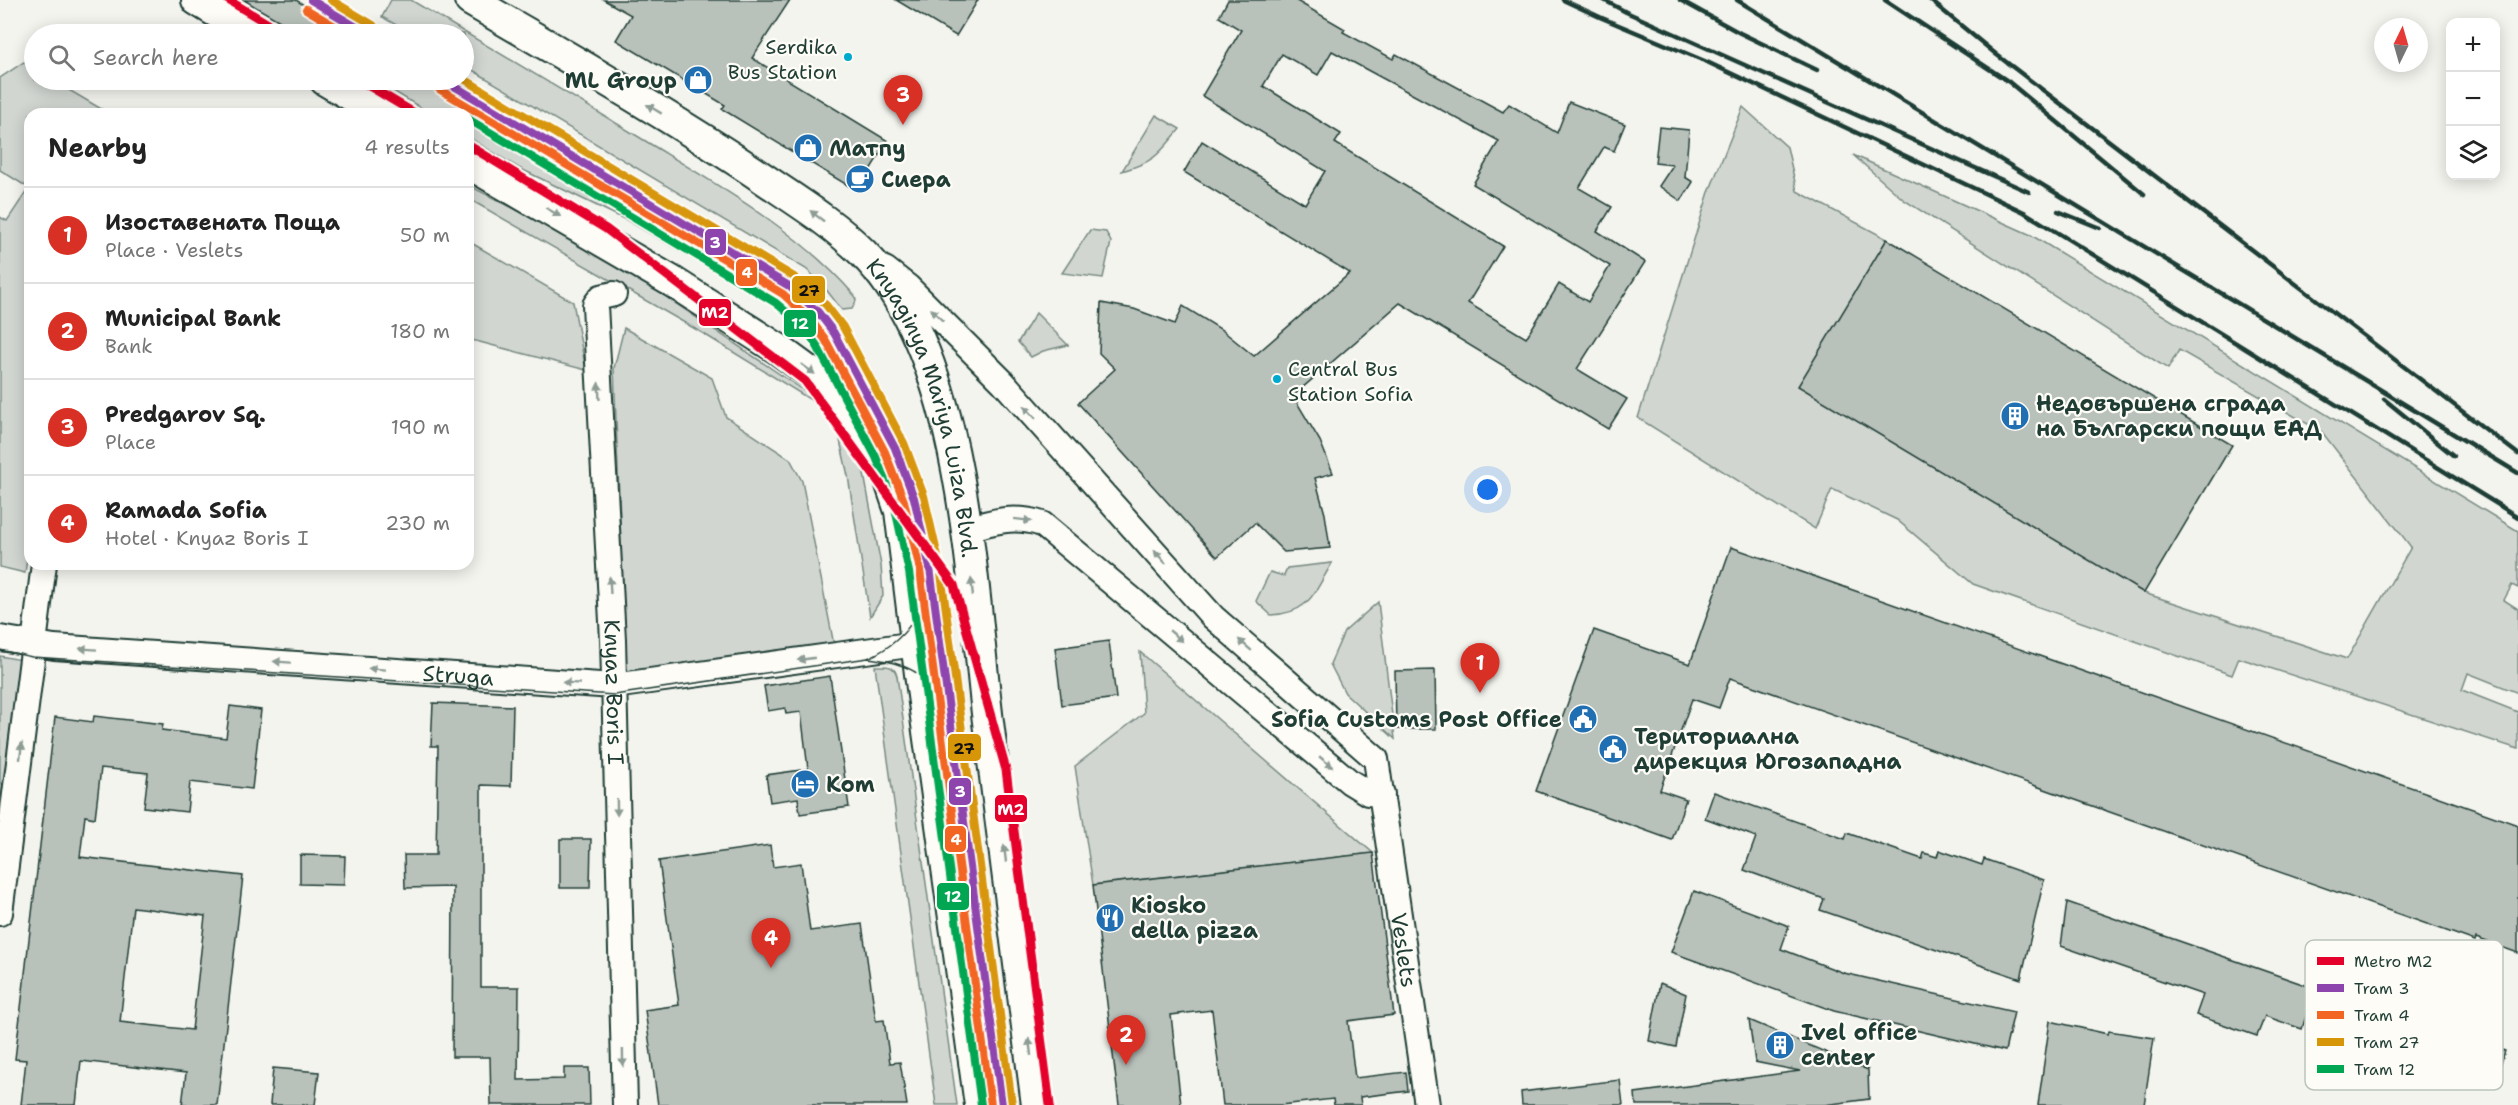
<!DOCTYPE html>
<meta charset="utf-8">
<style>
:root{--surface:#fff;--page:#f6f6f6;--text:#222;--muted:#767676;--line:#e0e0e0;--accent:#d93025}
body{margin:0;font-family:"Shantell Sans",sans-serif;background:var(--page);color:var(--text)}
.controls{position:absolute;right:18px;top:18px;display:grid;overflow:hidden;border-radius:12px;box-shadow:0 3px 15px #0003}
.controls button{width:54px;height:54px;display:grid;place-items:center;padding:0;border:0;border-bottom:2px solid var(--line);background:var(--surface);color:var(--text);font:30px sans-serif}
.compass{position:absolute;left:2374px;top:18px;width:54px;height:54px;border-radius:50%;background:var(--surface);box-shadow:0 3px 15px #0003;rotate:5deg}
.you{position:absolute;left:1488px;top:490px;width:21px;height:21px;margin:-15px;border:4px solid #fff;border-radius:50%;background:#1a73e8;box-shadow:0 0 0 9px #1a73e833}
.badge{display:grid;place-items:center;width:39px;height:39px;border-radius:50%;background:var(--accent);color:#fff;font-size:20px;font-weight:700}
.pin{position:absolute;translate:-50% -50px;filter:drop-shadow(0 2px 3px #0008)}
.pin::after{content:'';position:absolute;top:32px;width:21px;height:18px;background:inherit;clip-path:polygon(0 0,100% 0,50% 100%)}
.list{margin:0;padding:0;list-style:none}
h2{display:flex;justify-content:space-between;align-items:center;height:78px;margin:0;padding:0 24px;font-size:26px}
h2 small{font-size:20px;font-weight:400;color:var(--muted)}
.list li{display:grid;grid-template-columns:39px 1fr auto;gap:18px;align-items:center;box-sizing:border-box;height:96px;padding:0 24px;border-top:2px solid var(--line)}
.list b{display:block;font-size:22px;white-space:nowrap}
.list p{margin:0;font-size:20px;white-space:nowrap;color:var(--muted)}
.list em{font-size:20px;font-style:normal;color:var(--muted)}
.icon{flex:none;width:33px;height:33px;fill:none;stroke:currentColor;stroke-width:2;stroke-linecap:round;stroke-linejoin:round}
.map{position:relative;flex:none;width:2518px;height:1105px;overflow:hidden}
.search{position:absolute;background:var(--surface);box-shadow:0 3px 15px #0003;left:24px;top:24px;width:450px;height:66px;display:flex;align-items:center;gap:15px;box-sizing:border-box;padding:0 21px;border-radius:33px;color:var(--muted);font-size:22px}
.panel{position:absolute;background:var(--surface);box-shadow:0 3px 15px #0003;left:24px;top:108px;width:450px;height:462px;border-radius:18px}
.map>svg:first-child{display:block}
.green{fill:#d1d6d1;stroke:#788a82;stroke-width:1.5}
.building{fill:#b9c1bb;stroke:#1f3d34;stroke-width:1.5;fill-rule:evenodd}
.lines{fill:none;stroke-linecap:round;stroke-linejoin:round}
.minor-casing{stroke:#1f3d34;stroke-width:28}
.major-casing{stroke:#1f3d34;stroke-width:34}
.minor{stroke:#fdfcf7;stroke-width:24}
.major{stroke:#fdfcf7;stroke-width:30}
.tram{stroke:#1f3d34;stroke-width:1.5}
.rail{stroke:#1f3d34;stroke-width:4.5}
.tram-1-casing{stroke:#fdfcf7;stroke-width:12}
.tram-2-casing{stroke:#fdfcf7;stroke-width:12}
.tram-3-casing{stroke:#fdfcf7;stroke-width:12}
.tram-4-casing{stroke:#fdfcf7;stroke-width:12}
.tram-1{stroke:#8e44ad;stroke-width:8}
.tram-2{stroke:#f26522;stroke-width:8}
.tram-3{stroke:#d79608;stroke-width:8}
.tram-4{stroke:#00a651;stroke-width:8}
.metro-1-casing{stroke:#fdfcf7;stroke-width:14}
.metro-1{stroke:#e4002b;stroke-width:9}
.oneway{fill:#8e9c96}
.bus-dot{fill:#00a9ce;stroke:#fdfcf7;stroke-width:2}
.labels{text-anchor:middle;stroke-width:4.5;stroke-linejoin:round;paint-order:stroke}
.bus-label{font-size:20px;fill:#1f3d34;stroke:#fdfcf7;text-anchor:end}
.poi-label{font-size:22px;font-weight:bold;fill:#1f3d34;stroke:#fdfcf7;text-anchor:start}
.street-label{font-size:22px;fill:#1f3d34;stroke:#fdfcf7}
.key{fill:#fdfcf7;stroke:#bac3bc;stroke-width:1.5}
.key-label{font-size:16px;fill:#1f3d34}
.line-badge{stroke:#fdfcf7;stroke-width:2}
.badge-label{font-size:16px;text-anchor:middle;font-weight:bold;fill:#fff}
.pale-badge-label{font-size:16px;text-anchor:middle;font-weight:bold;fill:#111}
</style>
<div class="map">
<svg width="2518" height="1105" viewBox="0 0 2518 1105">
<rect width="100%" height="100%" fill="#f4f4ef"/>
<filter id="ink" filterUnits="userSpaceOnUse"><feTurbulence type="fractalNoise" baseFrequency=".0167" numOctaves="2"/><feDisplacementMap in="SourceGraphic" scale="12" xChannelSelector="R" yChannelSelector="G"/><feConvolveMatrix kernelMatrix="1 2 1 2 8 2 1 2 1" color-interpolation-filters="sRGB"/></filter>
<g filter="url(#ink)">
<!-- green -->
<g class="green">
<path d="M391,0H411C491,48 572,96 652,145C723,188 801,233 855,296L856,301L852,309L842,310L821,283L806,269L464,65V34H412L382,17Z"/>
<polygon points="338,21 360,34 330,34"/>
<polygon points="24,62 34,69 34,80 52,80 110,114 30,114 30,535 25,573 0,567 0,217 7,221 29,188 0,170 0,78"/>
<polygon points="375,80 433,80 784,293 805,310 806,318 804,321 797,320 628,221 519,168 468,137 468,114 431,114"/>
<polygon points="1743,107 1787,147 1797,191 1887,239 1799,386 2144,593 2347,659 2411,547 2322,432 2179,350 2168,369 1904,200 1853,155 2031,235 2518,531 2518,588 2512,585 2504,600 2518,609 2518,693 2468,673 2462,690 2518,712 2518,749 2239,658 2232,675 1973,584 1897,520 1832,489 1815,529 1638,418 1709,192"/>
<path d="M1156,115L1180,129C1159,154 1155,162 1122,171Z"/>
<polygon points="468,185 606,256 825,405 849,433 864,474 881,565 883,596 870,617 848,476 839,436 830,421 811,400 704,334 469,199"/>
<polygon points="1090,230 1106,232 1111,242 1103,278 1062,273"/>
<polygon points="468,241 573,302 586,370 468,339"/>
<polygon points="1036,313 1068,345 1043,351 1031,357 1018,342"/>
<polygon points="624,328 712,378 726,417 790,459 802,481 834,645 626,674 614,368"/>
<path d="M1332,563C1314,593 1310,613 1271,615L1256,601L1270,572L1284,576L1287,568Z"/>
<polygon points="1378,602 1395,739 1345,693 1330,664 1344,632"/>
<polygon points="1140,652 1373,853 1093,885 1075,766 1144,713"/>
<polygon points="0,656 27,661 0,872"/>
<path d="M875,666C886,666 894,664 897,676L957,1105H936Z"/>
</g>
<!-- building -->
<g class="building">
<polygon points="244,0 296,0 332,22 324,34 302,34"/>
<polygon points="604,0 790,0 752,58 888,141 857,191 722,109 725,105 616,40 631,15"/>
<polygon points="896,0 978,0 956,36"/>
<path d="M1228,0H1295L1345,29L1343,32L1393,59L1396,54L1503,112L1509,104L1557,133L1569,102L1625,124L1614,151L1604,147L1579,188L1612,207L1597,231L1645,262L1577,369L1627,399L1608,429L1400,303L1293,396L1320,441L1333,473L1315,478L1325,514L1330,548L1284,552L1255,523L1217,557L1078,403L1115,369L1099,353L1101,303L1134,309L1175,324L1183,306L1222,330L1254,356L1350,273L1184,172L1202,141L1305,204L1325,171L1202,96L1241,30L1219,17ZM1332,51L1499,141L1473,184L1610,266L1588,302L1559,284L1526,338L1468,303L1503,246L1335,143L1341,134L1263,86L1282,54L1318,75Z"/>
<polygon points="1659,127 1689,130 1685,177 1693,182 1681,201 1659,186 1673,165 1655,163"/>
<polygon points="1887,239 2232,445 2144,593 1798,386"/>
<polygon points="1731,547 2518,825 2518,953 2476,938 2475,941 1730,678 1719,708 1692,699 1660,790 1686,799 1672,840 1536,791 1594,630 1690,664"/>
<polygon points="1109,641 1116,698 1062,705 1055,648"/>
<polygon points="1435,670 1436,729 1396,729 1395,671"/>
<polygon points="830,676 849,807 800,814 798,798 770,802 766,775 808,769 801,712 786,714 785,708 768,711 764,686"/>
<polygon points="433,703 513,706 511,786 481,785 481,987 519,987 518,1080 564,1079 564,1068 589,1068 590,1105 491,1105 490,1057 452,1057 453,887 405,888 404,855 436,855 438,746 431,746"/>
<path d="M230,706L261,710L252,789L190,782L187,812L144,807L148,773L101,768L95,818L85,816L80,857L243,876L217,1105H182L186,1073L81,1061L76,1105H21L26,1060L15,1059L55,717L93,722L94,716L163,724L162,730L226,738ZM133,907L205,916L192,1030L120,1022Z"/>
<polygon points="1714,792 1845,839 1847,833 1922,859 1924,853 1937,857 1939,850 1982,865 1984,859 2044,880 2021,979 1820,910 1824,899 1744,870 1756,837 1705,818"/>
<polygon points="560,839 591,839 590,888 560,888"/>
<polygon points="770,845 773,867 801,863 810,931 862,924 876,1021 884,1020 890,1063 900,1062 907,1105 658,1105 645,1010 679,1005 659,861"/>
<polygon points="1373,853 1394,1015 1348,1021 1355,1078 1406,1072 1408,1091 1360,1097 1361,1105 1334,1105 1333,1099 1281,1105 1223,1105 1212,1010 1171,1015 1181,1105 1119,1105 1093,885"/>
<polygon points="300,855 345,856 344,885 300,884"/>
<polygon points="1694,891 1789,926 1781,949 1844,973 2014,1012 2005,1051 1834,1011 1671,952"/>
<polygon points="2067,902 2446,1034 2447,1032 2505,1051 2496,1078 2307,1013 2302,1029 2265,1016 2257,1036 2196,1015 2203,995 2061,946"/>
<polygon points="1660,983 1686,994 1676,1047 1649,1041"/>
<polygon points="1749,1020 1868,1070 1869,1099 1824,1105 1636,1105 1635,1093 1800,1071 1755,1062"/>
<polygon points="2050,1021 2108,1034 2109,1031 2154,1038 2144,1105 2038,1105"/>
<polygon points="273,1068 319,1072 315,1105 270,1105"/>
<polygon points="1620,1080 1623,1105 1522,1105 1521,1092"/>
</g>
<g class="lines">
<!-- minor casing -->
<g class="minor-casing">
<g id="minor">
<path id="s1" d="M885,269L908,287L1003,382L1213,617L1376,759L1427,1105"/>
<path id="s2" d="M614,294L601,297L595,305L613,640L625,1105"/>
<path d="M966,530C992,521 1015,515 1042,524L1350,782L1368,793L1382,794"/>
<path id="s3" d="M0,638L54,647L614,686L916,644"/>
<polyline points="0,913 44,564"/>
</g>
</g>
<!-- major casing -->
<g class="major-casing">
<g id="major">
<polyline points="197,0 252,34"/>
<path id="s4" d="M470,0C565,56 662,111 754,172C790,197 831,221 863,253C966,355 971,583 988,722C1004,850 1021,977 1037,1105"/>
<polyline points="325,80 383,114"/>
<polyline points="468,163 673,282 778,349 834,390 864,425 886,470 900,511 920,674 980,1105"/>
</g>
</g>
<!-- minor -->
<use href="#minor" class="minor"/>
<!-- major -->
<use href="#major" class="major"/>
<!-- tram -->
<g class="tram">
<path d="M0,650L32,657L614,695L868,658C909,663 929,675 949,710"/>
<path d="M868,658C926,632 926,588 936,533"/>
</g>
<!-- rail -->
<g class="rail">
<polyline points="1563,0 1602,18 1707,62 2024,212 2518,517"/>
<polyline points="1604,0 1626,12 2029,192"/>
<polyline points="1680,0 1740,33 1817,70"/>
<polyline points="1737,0 2518,473"/>
<polyline points="1885,0 2009,82 2144,194"/>
<polyline points="1930,0 1997,55 2518,454"/>
<polyline points="2058,211 2100,228"/>
<polyline points="2384,399 2454,456"/>
</g>
<!-- tram-1 casing -->
<g class="tram-1-casing">
<g id="tram-1">
<polyline points="311,0 368,34"/>
<polyline points="444,80 789,286 818,312 834,333 895,448 914,498 930,568 1002,1105"/>
</g>
</g>
<!-- tram-2 casing -->
<g class="tram-2-casing">
<g id="tram-2">
<polyline points="306,9 348,34"/>
<polyline points="439,89 783,294 810,319 825,339 885,452 904,501 920,570 991,1105"/>
</g>
</g>
<!-- tram-3 casing -->
<g class="tram-3-casing">
<g id="tram-3">
<polyline points="331,0 373,25"/>
<polyline points="464,79 794,277 826,305 843,327 904,443 924,496 940,566 1012,1104"/>
</g>
</g>
<!-- tram-4 casing -->
<g class="tram-4-casing">
<polyline id="tram-4" points="468,119 776,303 803,326 816,344 876,457 894,504 909,572 981,1105"/>
</g>
<!-- tram-1 -->
<use href="#tram-1" class="tram-1"/>
<!-- tram-2 -->
<use href="#tram-2" class="tram-2"/>
<!-- tram-3 -->
<use href="#tram-3" class="tram-3"/>
<!-- tram-4 -->
<use href="#tram-4" class="tram-4"/>
<!-- metro-1 casing -->
<g class="metro-1-casing">
<g id="metro-1">
<polyline points="228,0 285,34"/>
<polyline points="359,80 416,114"/>
<polyline points="468,145 606,229 805,381 954,585 1006,770 1050,1105"/>
</g>
</g>
<!-- metro-1 -->
<use href="#metro-1" class="metro-1"/>
</g>
<!-- one-way arrows -->
<defs><path id="oneway-solid" d="M-6-.8H1V-3.2L6.5 0L1 3.2V.8H-6Z" transform="scale(1.5)"/></defs>
<g class="oneway">
<use href="#oneway-solid" transform="translate(654 109) rotate(-149)"/>
<use href="#oneway-solid" transform="translate(553 212) rotate(30)"/>
<use href="#oneway-solid" transform="translate(817 216) rotate(-142)"/>
<use href="#oneway-solid" transform="translate(937 315) rotate(-135)"/>
<use href="#oneway-solid" transform="translate(808 369) rotate(37)"/>
<use href="#oneway-solid" transform="translate(599 391) rotate(-93)"/>
<use href="#oneway-solid" transform="translate(1030 412) rotate(-132)"/>
<use href="#oneway-solid" transform="translate(1023 520) rotate(7)"/>
<use href="#oneway-solid" transform="translate(1160 557) rotate(-132)"/>
<use href="#oneway-solid" transform="translate(610 585) rotate(-93)"/>
<use href="#oneway-solid" transform="translate(972 587) rotate(-96)"/>
<use href="#oneway-solid" transform="translate(1176 636) rotate(40)"/>
<use href="#oneway-solid" transform="translate(1245 645) rotate(-139)"/>
<use href="#oneway-solid" transform="translate(88 649) rotate(-176)"/>
<use href="#oneway-solid" transform="translate(806 659) rotate(172)"/>
<use href="#oneway-solid" transform="translate(282 662) rotate(-176)"/>
<use href="#oneway-solid" transform="translate(377 669) rotate(-176)"/>
<use href="#oneway-solid" transform="translate(571 683) rotate(-176)"/>
<use href="#oneway-solid" transform="translate(21 751) rotate(-83)"/>
<use href="#oneway-solid" transform="translate(1326 762) rotate(40)"/>
<use href="#oneway-solid" transform="translate(617 807) rotate(89)"/>
<use href="#oneway-solid" transform="translate(1005 854) rotate(-97)"/>
<use href="#oneway-solid" transform="translate(1030 1047) rotate(-97)"/>
<use href="#oneway-solid" transform="translate(623 1058) rotate(89)"/>
</g>
</g>
<!-- icons -->
<defs>
<g id="shop-disc" transform="scale(1.5)"><circle r="9.5" fill="#1f6fb2" stroke="#fdfcf7"/><path d="M-5-2.5h2.3a2.7 3.5 0 0 1 5.4 0H5L5.5 6h-11ZM-1.5-2.5h3a1.5 2.3 0 0 0-3 0Z" fill="#fff"/></g>
<g id="cafe-disc" transform="scale(1.5)"><circle r="9.5" fill="#1f6fb2" stroke="#fdfcf7"/><path d="M-5.5-4.5H6V0H3Q3 3.5 0 3.5H-2.5Q-5.5 3.5-5.5 0ZM3-3.2v2h1.7v-2ZM-6 4.5H4V6H-6Z" fill="#fff"/></g>
<g id="building-disc" transform="scale(1.5)"><circle r="9.5" fill="#1f6fb2" stroke="#fdfcf7"/><path d="M-4-6H4V6H1V3H-1V6H-4ZM-2.5-4.3h1.7v1.8h-1.7ZM.8-4.3h1.7v1.8H.8ZM-2.5-1h1.7V.8h-1.7ZM.8-1h1.7V.8H.8Z" fill="#fff"/></g>
<g id="civic-disc" transform="scale(1.5)"><circle r="9.5" fill="#1f6fb2" stroke="#fdfcf7"/><path d="M-.6-6.5H3V-4.5H.6V-3L4-1V1h2V6H-6V1h2V-1L-.6-3ZM-1.2 2.5V6h2.4V2.5Z" fill="#fff"/></g>
<g id="hotel-disc" transform="scale(1.5)"><circle r="9.5" fill="#1f6fb2" stroke="#fdfcf7"/><path d="M-6-4.5h1.5V1H6V5H4.5V3h-9V5H-6ZM-4 0a1.8 1.8 0 1 1 3.6 0ZM.5 0V-2.5h3Q6-2.5 6 0Z" fill="#fff"/></g>
<g id="restaurant-disc" transform="scale(1.5)"><circle r="9.5" fill="#1f6fb2" stroke="#fdfcf7"/><path d="M-5-6h1v4h1v-4h1v4h1v-4h1v5L-1.5 .5V6h-2V.5L-5-1ZM5-6V6H3V1.5H1.5Q1.5-4 5-6Z" fill="#fff"/></g>
</defs>
<g fill-rule="evenodd">
<use href="#shop-disc" x="698" y="80"/>
<use href="#shop-disc" x="808" y="148"/>
<use href="#cafe-disc" x="860" y="179"/>
<use href="#building-disc" x="2015" y="416"/>
<use href="#civic-disc" x="1583" y="719"/>
<use href="#civic-disc" x="1613" y="749"/>
<use href="#hotel-disc" x="805" y="784"/>
<use href="#restaurant-disc" x="1110" y="918"/>
<use href="#building-disc" x="1780" y="1045"/>
</g>
<!-- markers -->
<g class="bus-dot">
<circle cx="848" cy="57" r="5"/>
<circle cx="1277" cy="379" r="5"/>
</g>
<g class="labels">
<!-- bus labels -->
<g class="bus-label">
<text x="837" y="54">Serdika<tspan x="837" dy="25">Bus Station</tspan></text>
<text x="1288" y="376" text-anchor="start">Central Bus<tspan x="1288" dy="25">Station Sofia</tspan></text>
</g>
<!-- poi labels -->
<g class="poi-label">
<text x="677" y="88" text-anchor="end">ML Group</text>
<text x="829" y="156">Матпу</text>
<text x="881" y="187">Сиера</text>
<text x="2036" y="411">Недовършена сграда<tspan x="2036" dy="25">на Български пощи ЕАД</tspan></text>
<text x="1562" y="727" text-anchor="end">Sofia Customs Post Office</text>
<text x="1634" y="744">Териториална<tspan x="1634" dy="25">дирекция Югозападна</tspan></text>
<text x="826" y="792">Kom</text>
<text x="1131" y="913">Kiosko<tspan x="1131" dy="25">della pizza</tspan></text>
<text x="1801" y="1040">Ivel office<tspan x="1801" dy="25">center</tspan></text>
</g>
<!-- street labels -->
<g class="street-label">
<text dy="8" stroke="none"><textPath href="#s4" startOffset="638">Knyaginya Mariya Luiza Blvd.</textPath></text>
<text dy="8" stroke="none"><textPath href="#s3" startOffset="460">Struga</textPath></text>
<text dy="8" stroke="none"><textPath href="#s2" startOffset="411">Knyaz Boris I</textPath></text>
<text dy="8" stroke="none"><textPath href="#s1" startOffset="888">Veslets</textPath></text>
</g>
</g>
<!-- legend -->
<rect x="2305" y="940" width="198" height="150" rx="9" class="key"/>
<rect x="2317" y="957" width="27" height="8" fill="#e4002b"/>
<rect x="2317" y="984" width="27" height="8" fill="#8e44ad"/>
<rect x="2317" y="1011" width="27" height="8" fill="#f26522"/>
<rect x="2317" y="1038" width="27" height="8" fill="#d79608"/>
<rect x="2317" y="1065" width="27" height="8" fill="#00a651"/>
<g class="key-label">
<text x="2354" y="967">Metro M2</text>
<text x="2354" y="994">Tram 3</text>
<text x="2354" y="1021">Tram 4</text>
<text x="2354" y="1048">Tram 27</text>
<text x="2354" y="1075">Tram 12</text>
</g>
<g class="line-badge">
<rect x="704" y="228" width="23" height="28" rx="6" fill="#8e44ad"/>
<rect x="735" y="258" width="23" height="29" rx="6" fill="#f26522"/>
<rect x="791" y="275" width="35" height="29" rx="6" fill="#d79608"/>
<rect x="698" y="298" width="34" height="29" rx="6" fill="#e4002b"/>
<rect x="783" y="309" width="34" height="29" rx="6" fill="#00a651"/>
<rect x="947" y="733" width="35" height="29" rx="6" fill="#d79608"/>
<rect x="948" y="777" width="24" height="29" rx="6" fill="#8e44ad"/>
<rect x="994" y="794" width="34" height="29" rx="6" fill="#e4002b"/>
<rect x="944" y="825" width="23" height="28" rx="6" fill="#f26522"/>
<rect x="936" y="882" width="34" height="29" rx="6" fill="#00a651"/>
</g>
<g class="badge-label">
<text x="715" y="248">3</text>
<text x="747" y="278">4</text>
<text x="715" y="318">M2</text>
<text x="800" y="329">12</text>
<text x="960" y="797">3</text>
<text x="1011" y="815">M2</text>
<text x="956" y="845">4</text>
<text x="953" y="902">12</text>
</g>
<g class="pale-badge-label">
<text x="809" y="296">27</text>
<text x="964" y="754">27</text>
</g>
</svg>
<div class="controls">
<button>+</button>
<button>−</button>
<button><svg class="icon" aria-label="layers" viewBox="0 0 24 24"><path d="M12 4l9 5-9 5-9-5zM3 14l9 5 9-5"/></svg></button>
</div>
<svg class="compass" viewBox="-18 -18 36 36"><path d="M0-13l5 13h-10z" fill="#e53935"/><path d="M0 13l5-13h-10z" fill="#767676"/></svg>
<div class="you"></div>
<div class="pin badge" style="left:1480px;top:693px">1</div>
<div class="pin badge" style="left:1126px;top:1065px">2</div>
<div class="pin badge" style="left:903px;top:125px">3</div>
<div class="pin badge" style="left:771px;top:968px">4</div>
<div class="search"><svg class="icon" aria-label="search" viewBox="0 0 24 24"><circle cx="10" cy="10" r="6"/><path d="M15 15l6 6"/></svg>Search here</div>
<section class="panel">
<h2>Nearby<small>4 results</small></h2>
<ul class="list">
<li><span class="badge">1</span><div><b>Изоставената Поща</b><p>Place · Veslets</p></div><em>50 m</em></li>
<li><span class="badge">2</span><div><b>Municipal Bank</b><p>Bank</p></div><em>180 m</em></li>
<li><span class="badge">3</span><div><b>Predgarov Sq.</b><p>Place</p></div><em>190 m</em></li>
<li><span class="badge">4</span><div><b>Ramada Sofia</b><p>Hotel · Knyaz Boris I</p></div><em>230 m</em></li>
</ul>
</section>
</div>
